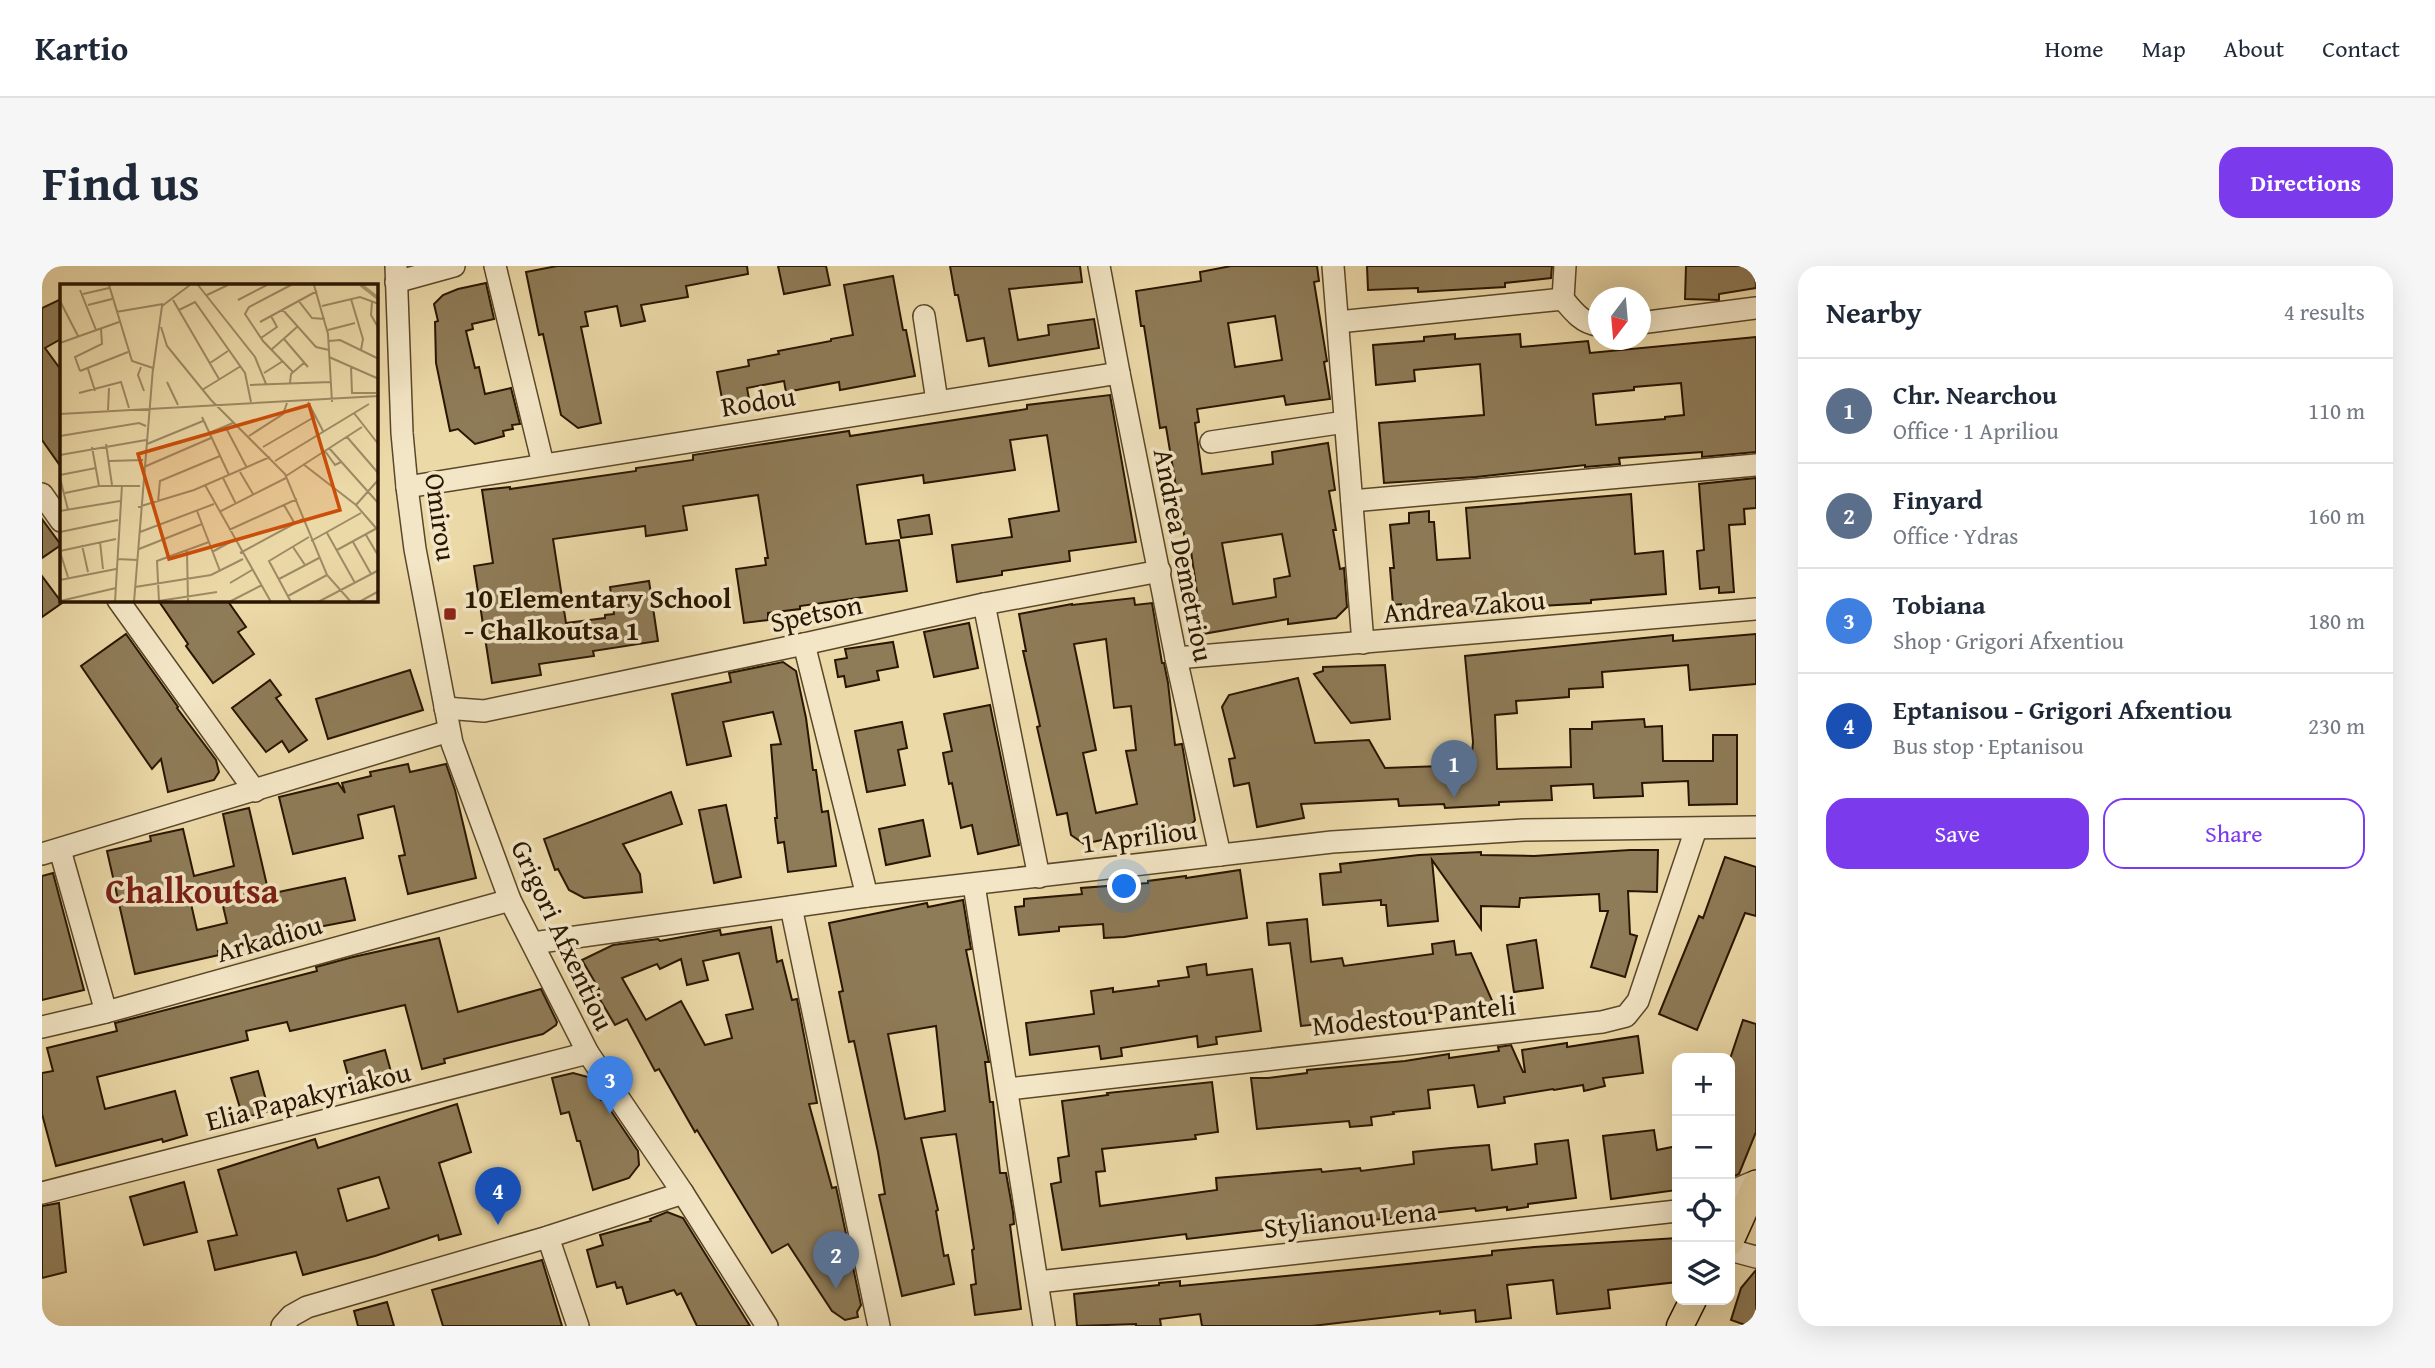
<!DOCTYPE html>
<meta charset="utf-8">
<style>
:root{--surface:#fff;--page:#f6f6f7;--text:#1f2937;--muted:#747a83;--line:#e0e1e3;--accent:#7c3aed}
body{margin:0;font-family:"Gentium Book Plus",serif;background:var(--page);color:var(--text)}
.controls{position:absolute;right:21px;bottom:21px;display:grid;overflow:hidden;border-radius:14px;box-shadow:0 7px 28px #0002}
.controls button{width:63px;height:63px;display:grid;place-items:center;padding:0;border:0;border-bottom:2px solid var(--line);background:var(--surface);color:var(--text);font:35px sans-serif}
.compass{position:absolute;left:1546px;top:21px;width:63px;height:63px;border-radius:50%;background:var(--surface);box-shadow:0 7px 28px #0002;rotate:196deg}
.you{position:absolute;left:1083px;top:621px;width:24px;height:24px;margin:-18px;border:5px solid #fff;border-radius:50%;background:#1a73e8;box-shadow:0 0 0 10px #1a73e833}
.badge{display:grid;place-items:center;width:46px;height:46px;border-radius:50%;background:var(--accent);color:#fff;font-size:23px;font-weight:700}
.pin{position:absolute;translate:-50% -58px;filter:drop-shadow(0 2px 4px #0008)}
.pin::after{content:'';position:absolute;top:37px;width:24px;height:21px;background:inherit;clip-path:polygon(0 0,100% 0,50% 100%)}
.list{margin:0;padding:0;list-style:none}
h2{display:flex;justify-content:space-between;align-items:center;height:91px;margin:0;padding:0 28px;font-size:30px}
h2 small{font-size:23px;font-weight:400;color:var(--muted)}
.list li{display:grid;grid-template-columns:46px 1fr auto;gap:21px;align-items:center;box-sizing:border-box;height:105px;padding:0 28px;border-top:2px solid var(--line)}
.list b{display:block;font-size:26px;white-space:nowrap}
.list p{margin:0;font-size:23px;white-space:nowrap;color:var(--muted)}
.list em{font-size:23px;font-style:normal;color:var(--muted)}
.actions{display:flex;gap:14px;padding:21px 28px}
.actions a{flex:1;padding:16px 0;border:2px solid var(--accent);border-radius:21px;text-align:center;font-size:24px;color:var(--accent)}
.actions .main{background:var(--accent);color:#fff}
.icon{flex:none;width:38px;height:38px;fill:none;stroke:currentColor;stroke-width:2;stroke-linecap:round;stroke-linejoin:round}
.map{position:relative;flex:none;width:1714px;height:1060px;overflow:hidden;border-radius:21px}
header{display:flex;align-items:center;gap:42px;box-sizing:border-box;height:98px;padding:0 35px;background:var(--surface);border-bottom:2px solid var(--line)}
header strong{font-size:33px}
nav{display:flex;gap:38px;margin-inline-start:auto;font-size:24px}
.intro{display:flex;align-items:center;justify-content:space-between;box-sizing:border-box;height:168px;padding:0 42px}
h1{margin:0;font-size:49px}
.button{padding:18px 32px;border-radius:21px;background:var(--accent);color:#fff;font-size:24px;font-weight:700}
main{display:flex;gap:42px;padding:0 42px}
aside{flex:1;background:var(--surface);border-radius:21px;box-shadow:0 7px 28px #0002}
.map>svg:first-child{display:block}
.building{fill:#8e7b57;stroke:#291600;stroke-width:2;fill-rule:evenodd}
.lines{fill:none;stroke-linecap:round;stroke-linejoin:round}
.minor-casing{stroke:#5a472a;stroke-width:24}
.major-casing{stroke:#291600;stroke-width:29}
.minor{stroke:#f3e6c6;stroke-width:21}
.major{stroke:#ecd9a8;stroke-width:26}
.poi-dot{fill:#8f2418;stroke:#f3e6c6;stroke-width:2.5}
.labels{text-anchor:middle;stroke-width:7;stroke-linejoin:round;paint-order:stroke}
.street-label{font-size:28px;fill:#291600;stroke:#f3e6c6}
.poi-label{font-size:28px;font-weight:bold;fill:#291600;stroke:#f3e6c6;text-anchor:start}
.district-label{font-size:35px;font-weight:bold;fill:#7a1f14;stroke:#f3e6c6}
.inset-river{fill:none;stroke:#aa976f;stroke-width:3.5}
.inset-road{fill:none;stroke:#9e8b65;stroke-width:2}
.view{fill:#cb4f0a;fill-opacity:0.15;stroke:#cb4f0a;stroke-width:3.5}
.inset-edge{fill:none;stroke:#291600;stroke-width:3.5}
</style>
<header>
<strong>Kartio</strong>
<nav><a>Home</a><a>Map</a><a>About</a><a>Contact</a></nav>
</header>
<div class="intro"><h1>Find us</h1><a class="button">Directions</a></div>
<main>
<div class="map">
<svg width="1714" height="1060" viewBox="0 0 1714 1060">
<rect width="100%" height="100%" fill="#ecd9a8"/>
<filter id="stains"><feTurbulence type="fractalNoise" baseFrequency=".00286" numOctaves="4"/><feColorMatrix values="0 0 0 0 .2 0 0 0 0 .09 0 0 0 0 .02 0 0 0 .5 -.17"/></filter>
<radialGradient id="worn" r=".72"><stop offset=".6" stop-color="#630" stop-opacity="0"/><stop offset="1" stop-color="#630" stop-opacity=".3"/></radialGradient>
<!-- building -->
<g class="building">
<polygon points="515,0 705,0 706,8 644,20 646,31 599,39 603,55 579,60 575,40 543,46 546,60 539,61 559,157 536,162 519,149 501,68 497,69 484,6"/>
<polygon points="736,0 784,0 788,19 742,28"/>
<polygon points="908,0 1038,0 1040,16 967,23 976,74 1007,69 1006,59 1052,53 1057,82 947,100 942,72 925,75 916,29 913,29"/>
<path d="M1189,0H1275L1277,15L1272,16L1285,95L1282,96L1288,133L1244,139L1242,130L1155,143L1157,156L1153,157L1160,208L1231,198L1230,186L1286,177L1293,224L1287,225L1294,264H1291L1298,303L1302,302L1305,341L1294,352L1246,358V353L1161,368L1149,285L1145,286L1124,161L1118,162L1102,60H1099L1094,25L1159,15L1158,6ZM1233,50L1240,94L1193,101L1186,57ZM1240,268L1248,310L1232,313L1234,331L1191,338L1180,277Z"/>
<polygon points="1325,0 1510,0 1509,12 1463,17 1463,21 1376,26 1376,22 1326,24"/>
<polygon points="1644,0 1713,0 1714,22 1677,28 1677,34 1643,33"/>
<polygon points="851,10 861,64 864,64 873,110 798,124 797,116 744,126 742,115 705,122 707,133 681,138 675,106 707,100 706,94 737,88 736,85 789,75 789,73 811,69 802,19"/>
<polygon points="444,17 452,53 430,58 431,63 424,65 433,102 437,101 443,128 469,122 478,158 470,159 471,163 461,165 462,170 433,178 416,163 408,165 394,97 393,56 396,55 392,38 401,29 416,23"/>
<polygon points="19,33 19,73 3,82 19,104 19,201 0,174 0,42"/>
<path d="M1413,68V73L1478,68L1479,81L1546,75L1548,87L1714,71V186L1660,191V186L1577,192L1578,198L1543,201V199L1434,211L1342,217L1337,157L1442,149L1438,98L1372,104L1373,115L1334,119L1331,79L1382,75V71ZM1639,117L1642,149L1623,151V153L1554,159L1551,128L1592,124V121Z"/>
<polygon points="1068,129 1094,276 1027,285 1028,295 960,305 960,309 915,316 910,279 970,271 967,253 1017,245 1005,169 968,174 973,204 882,217 881,209 815,219 824,278 857,274 865,325 758,340 758,343 726,347 726,354 702,357 694,303 724,299 723,292 726,292 716,229 641,240 645,264 604,270 603,260 511,273 524,357 563,352 563,349 572,348 568,321 607,315 616,375 551,385 552,390 497,398 499,409 450,417 432,300 451,297 440,224 468,221 468,223 594,205 594,202 651,194 651,189 807,165 808,170 873,160 985,143 985,139"/>
<polygon points="1714,212 1714,242 1702,243 1703,258 1687,259 1692,326 1677,327 1677,321 1658,323 1655,285 1662,284 1657,218"/>
<polygon points="1589,228 1593,288 1621,285 1624,328 1549,334 1549,337 1451,343 1451,344 1367,352 1367,350 1360,351 1359,338 1351,339 1348,302 1352,302 1348,259 1367,257 1367,247 1387,245 1387,256 1392,256 1395,294 1428,292 1424,242"/>
<polygon points="887,249 890,268 859,272 856,254"/>
<polygon points="0,253 19,279 0,292"/>
<polygon points="0,310 20,337 0,351"/>
<path d="M1092,332L1093,339L1110,337L1120,397H1122L1126,417L1133,479L1140,478L1153,554L1144,566L1132,569L1131,564L1101,570L1100,565L1042,578L1029,569L1025,547L1015,549L995,461L998,460L981,385H984L977,348L1030,338V339ZM1064,373L1072,442L1089,440L1094,484L1084,485L1095,538L1054,547L1041,487L1054,484L1032,378Z"/>
<polygon points="116,334 185,334 204,361 196,366 212,388 171,417 144,380 146,378"/>
<polygon points="927,357 936,402 892,411 882,366"/>
<polygon points="84,368 136,441 135,442 174,494 177,506 172,514 126,526 119,493 110,503 39,400"/>
<polygon points="1714,368 1714,418 1648,424 1646,399 1560,406 1561,421 1527,423 1527,431 1474,435 1475,447 1453,449 1455,503 1529,501 1528,463 1550,463 1550,456 1602,453 1603,461 1620,460 1621,495 1671,495 1671,469 1695,469 1695,538 1647,539 1646,515 1600,517 1601,530 1552,532 1551,518 1509,520 1510,534 1457,536 1457,539 1403,542 1402,538 1357,540 1356,533 1259,538 1262,552 1215,561 1207,517 1192,520 1187,493 1193,492 1180,441 1187,429 1256,412 1273,477 1327,474 1343,502 1400,500 1400,489 1430,487 1431,476 1423,390 1631,369 1631,375"/>
<polygon points="851,376 856,401 835,405 837,414 804,421 802,410 796,411 793,394 805,392 803,383"/>
<polygon points="741,396 754,405 764,452 771,504 774,504 780,546 786,545 794,600 746,606 742,576 736,577 733,552 735,552 729,479 739,478 731,446 681,456 689,490 645,499 630,428 689,416 687,407"/>
<polygon points="1343,399 1348,453 1309,457 1272,408 1281,405 1281,401"/>
<polygon points="368,404 381,444 286,473 274,433"/>
<polygon points="228,414 239,429 234,432 265,474 247,486 240,475 224,486 190,442"/>
<polygon points="948,439 977,579 936,588 930,559 919,562 910,517 907,518 901,487 910,485 902,448"/>
<polygon points="860,456 865,482 856,484 863,519 825,526 813,465"/>
<polygon points="366,498 368,506 404,498 413,524 434,612 366,628 357,590 363,589 352,540 316,549 321,572 251,588 237,531 296,517 303,527 300,517 329,510 328,506"/>
<polygon points="629,526 640,558 581,578 598,608 600,626 542,632 527,624 516,603 513,604 502,573"/>
<polygon points="684,539 699,611 672,617 657,544"/>
<path d="M207,542L227,628L303,612L313,654L220,672L221,675L176,685L177,689L93,708L65,585L109,575L108,570L141,563L152,610L192,600L181,548ZM177,623L185,657L155,664L147,629Z"/>
<polygon points="881,554 888,590 844,599 837,563"/>
<polygon points="1588,584 1616,584 1615,626 1586,625 1588,668 1595,670 1583,711 1549,701 1566,645 1558,645 1557,628 1478,632 1477,641 1439,640 1439,663 1390,594 1396,655 1346,660 1344,639 1339,639 1339,634 1281,639 1278,608 1299,606 1298,598 1377,589 1439,586 1439,589 1492,590"/>
<polygon points="1683,591 1714,601 1714,650 1703,647 1655,764 1617,748 1657,650 1661,652"/>
<polygon points="1198,604 1205,652 1082,671 1062,672 1061,658 1017,661 1017,665 977,669 973,641 982,640 982,633 1040,628 1039,622 1106,617 1106,615 1144,610 1144,612"/>
<polygon points="11,607 42,724 0,734 0,610"/>
<path d="M921,634L929,683L924,684L947,796H943L948,836H951L958,907H964L971,946L972,958L968,959L979,1043L933,1049L929,1019L934,1018L930,984L932,983L914,868L879,872L896,944L894,945L902,990L906,989L912,1018L860,1030L837,929L843,928L836,886L812,775L807,776L797,726L801,725L787,657L885,637L886,641ZM894,760L903,845L863,853L846,768Z"/>
<polygon points="1265,653 1269,696 1300,692 1302,700 1391,688 1390,678 1412,675 1414,689 1429,687 1452,739 1428,743 1259,760 1248,677 1227,679 1225,657"/>
<path d="M729,661L735,696L740,694L750,734L755,733L775,837L767,838L790,922L794,921L796,930L819,1039L815,1046L816,1051L803,1054L790,1045L746,978L730,987L655,864L653,866L617,803L613,805L585,753L573,759L553,725L557,723L540,694L571,679L616,673L618,675L678,664L679,669ZM697,687L711,743L684,749L690,772L663,779L639,735L604,754L580,712L615,698L618,703L639,693L645,719L666,714L661,695Z"/>
<polygon points="397,672 416,746 499,723 515,756 514,759 501,768 402,793 403,797 380,803 363,739 248,765 245,756 204,765 206,774 55,811 63,843 133,825 145,869 121,876 120,873 14,900 0,848 0,807 11,805 5,782 75,765 73,757 275,705 274,701 311,691"/>
<polygon points="1494,674 1501,722 1472,726 1465,679"/>
<polygon points="1164,698 1165,709 1210,703 1219,765 1174,771 1175,778 1156,781 1155,770 1079,782 1080,790 1059,793 1057,780 988,789 984,757 1052,748 1049,725 1071,722 1071,726 1117,720 1116,715 1147,711 1145,701"/>
<polygon points="1701,754 1714,758 1714,866 1697,908 1688,912 1688,793"/>
<polygon points="1596,770 1601,807 1561,812 1563,820 1542,825 1541,819 1512,824 1511,823 1462,831 1463,837 1436,841 1432,819 1386,824 1388,842 1351,846 1352,848 1329,851 1330,859 1308,861 1307,855 1215,863 1209,812 1226,812 1265,807 1265,804 1363,795 1407,788 1407,792 1457,785 1456,781 1469,779 1481,806 1483,806 1480,784 1525,777 1525,781"/>
<polygon points="343,784 351,813 310,824 302,795"/>
<polygon points="216,805 227,845 201,852 189,812"/>
<polygon points="531,807 546,811 559,834 561,833 596,885 597,899 587,912 551,924 538,875 535,875 527,846 519,848 510,812"/>
<polygon points="1170,816 1176,866 1153,869 1154,873 1060,883 1063,905 1054,906 1058,940 1175,924 1174,912 1279,903 1280,906 1318,902 1319,905 1372,898 1371,886 1409,882 1447,879 1450,904 1495,898 1493,878 1526,874 1534,932 1486,938 1486,941 1465,944 1465,941 1434,945 1433,942 1229,966 1229,963 1145,973 1144,968 1020,984 1009,918 1019,916 1016,892 1027,890 1020,835 1066,829 1065,827"/>
<path d="M415,838L429,886L397,897L419,968L397,974L396,969L333,990L261,1009L254,986L173,1004L166,975L195,969L176,904L273,873L276,882ZM337,911L347,942L305,955L296,923Z"/>
<polygon points="1612,864 1615,884 1635,880 1635,924 1569,933 1561,870"/>
<polygon points="142,916 155,966 102,979 88,931"/>
<polygon points="17,937 24,1006 0,1012 0,940"/>
<polygon points="625,946 641,952 708,1060 655,1060 639,1027 635,1029 632,1024 585,1038 580,1021 575,1022 573,1016 555,1021 545,984 561,979 558,969 609,955 608,953"/>
<polygon points="1635,972 1635,1016 1566,1024 1568,1042 1515,1048 1511,1014 1465,1019 1469,1052 1434,1056 1433,1044 1398,1048 1398,1045 1270,1060 1160,1060 1158,1048 1118,1053 1119,1060 1094,1060 1094,1058 1035,1060 1032,1028 1117,1019 1117,1017 1138,1015 1138,1020 1327,1002 1450,989 1450,985 1492,981"/>
<polygon points="500,994 520,1060 401,1060 390,1024"/>
<polygon points="1714,1004 1714,1060 1706,1060 1689,1054 1699,1022"/>
<polygon points="345,1036 352,1060 316,1060 312,1045"/>
</g>
<g class="lines">
<!-- minor casing -->
<g class="minor-casing">
<g id="minor">
<polyline points="354,0 360,167 365,221 373,283 410,477 468,634 546,787 641,927 725,1060"/>
<polyline points="453,0 501,198"/>
<polyline points="1057,0 1077,107 1134,392 1178,589"/>
<polyline points="1291,0 1321,377"/>
<polyline points="354,16 412,0"/>
<polyline points="1521,33 1523,0"/>
<polyline points="882,50 895,135"/>
<path d="M1296,56L1521,33C1531,45 1540,57 1556,59"/>
<polyline points="1598,57 1714,42"/>
<polyline points="1169,176 1303,156"/>
<polyline points="365,221 1077,107"/>
<polyline points="0,228 19,255"/>
<polyline points="1310,235 1714,199"/>
<polyline points="76,334 213,525"/>
<polyline points="942,338 997,611"/>
<polyline points="762,378 825,630"/>
<polyline points="1134,392 1714,343"/>
<polyline points="403,442 442,445 762,378 942,338 1118,305"/>
<polyline points="18,584 64,746"/>
<polyline points="0,588 407,465"/>
<polyline points="932,619 1002,1060"/>
<polyline points="749,641 837,1060"/>
<polyline points="491,677 825,630 1290,576 1482,564 1714,561"/>
<polyline points="0,761 64,746 468,634"/>
<polyline points="966,823 1560,756 1584,750 1596,735 1654,563"/>
<polyline points="1688,926 1714,915"/>
<polyline points="0,927 546,787"/>
<polyline points="506,971 536,1060"/>
<polyline points="1688,984 1714,991"/>
<polyline points="996,1016 1635,945"/>
<polyline points="240,1060 249,1050 265,1041 506,971 641,927"/>
</g>
</g>
<!-- major casing -->
<g class="major-casing">
<g id="major">
<polyline points="1688,976 1714,918"/>
<polyline points="1638,1060 1651,1034"/>
</g>
</g>
<!-- minor -->
<use href="#minor" class="minor"/>
<!-- major -->
<use href="#major" class="major"/>
</g>
<!-- markers -->
<rect class="poi-dot" x="401" y="341" width="14" height="14" rx="3.5"/>
<g class="labels">
<!-- street labels -->
<g class="street-label">
<text transform="translate(716 135) rotate(-9)" y="10">Rodou</text>
<text transform="translate(399 251) rotate(82)" y="10">Omirou</text>
<text transform="translate(1142 289) rotate(79)" y="10">Andrea Demetriou</text>
<text transform="translate(1422 340) rotate(-5)" y="10">Andrea Zakou</text>
<text transform="translate(774 347) rotate(-12)" y="10">Spetson</text>
<text transform="translate(1097 570) rotate(-7)" y="10">1 Apriliou</text>
<text transform="translate(521 669) rotate(65)" y="10">Grigori Afxentiou</text>
<text transform="translate(227 672) rotate(-16)" y="10">Arkadiou</text>
<text transform="translate(1372 749) rotate(-6)" y="10">Modestou Panteli</text>
<text transform="translate(266 830) rotate(-14)" y="10">Elia Papakyriakou</text>
<text transform="translate(1308 953) rotate(-6)" y="10">Stylianou Lena</text>
</g>
<!-- poi labels -->
<g class="poi-label">
<text x="422" y="342">10 Elementary School<tspan x="422" dy="32">- Chalkoutsa 1</tspan></text>
</g>
<!-- district labels -->
<g class="district-label">
<text x="150" y="637">Chalkoutsa</text>
</g>
</g>
<!-- overview -->
<g transform="translate(18 18)">
<rect width="318" height="318" fill="#ecd9a8"/>
<path class="inset-river" d="M301,1L319,15"/>
<path class="inset-road" d="M49,1L72,77L93,84M138,1L195,73L206,100M231,1L189,23L185,30L203,57L233,88M254,1L268,50L272,118M20,6L36,46M23,10L49,4M147,11L168,1M291,15L303,55L301,66M113,16L159,95M178,16L207,1M238,16L252,34L265,35M0,17L18,52M312,18L311,31L319,45M28,21L52,15M262,22L300,13L319,20M222,25L256,63L269,66M119,26L135,18L185,89L191,118M56,28L103,20M200,38L257,7M101,43L107,62L151,116L225,190L267,291L291,318M268,46L295,39M201,54L217,43L211,32M224,55L248,83M269,57L280,56L319,75M0,59L59,38M211,66L237,43M269,73L319,95M150,79L168,67M81,83L78,91L84,107M291,83L292,109H316M28,85L35,107M93,86L102,22L130,1M20,87L15,73L42,60L41,45M20,87L68,68M204,89L223,77M107,98L118,121M230,99L231,90L245,78M190,101L271,98M142,106L181,82M19,109L61,98L69,124M248,118L263,147M48,126L49,104M294,129L319,161M0,130L319,112M142,133L169,191M165,142L187,184M149,149L173,139M0,152L79,139L86,142M189,152L223,130L227,119M287,153L319,190M46,160L52,201M87,160L143,137M32,163L39,202M203,163L256,132M269,164L319,220M265,167L275,181L281,178M0,171L86,156M49,177L83,176M215,177L309,120M243,180L296,221L316,244M84,183L151,154M180,188L193,210M0,191L36,184M226,192L302,143M0,194L8,226M163,194L176,220M145,201L211,318M5,209L39,202H80M98,218L100,197L160,172M224,221L235,240M296,221L319,195M78,223L134,206L210,173M0,227L60,217M137,227L160,287M159,228L226,194M169,246L237,215M0,248L58,236M80,248L154,220M267,249L295,299M306,251L319,273M251,257L301,229M40,258L43,285M293,258L311,290M22,261L28,288M233,263L245,281M79,265L142,240M277,266L319,243M0,267L56,255M127,267L128,318M0,268L8,293M152,268L174,256M180,269L243,235M57,275L78,276M219,295L259,274M0,296L56,285M170,299L192,286M75,303L151,291L183,275M228,312L267,291M0,317L56,304M55,318L62,201M74,318L93,84M92,318L157,308M99,318L97,277L149,258M169,318L202,301M231,318L209,277L249,253M258,318L319,286M299,318L319,307"/>
<path class="view" d="M249,121L280,226L109,275L78,170Z"/>
<rect width="318" height="318" class="inset-edge"/>
</g>
<rect width="100%" height="100%" filter="url(#stains)"/>
<rect width="100%" height="100%" fill="url(#worn)"/>
</svg>
<div class="controls">
<button>+</button>
<button>−</button>
<button><svg class="icon" aria-label="locate" viewBox="0 0 24 24"><circle cx="12" cy="12" r="6"/><path d="M12 2v4M12 18v4M2 12h4M18 12h4"/></svg></button>
<button><svg class="icon" aria-label="layers" viewBox="0 0 24 24"><path d="M12 4l9 5-9 5-9-5zM3 14l9 5 9-5"/></svg></button>
</div>
<svg class="compass" viewBox="-18 -18 36 36"><path d="M0-13l5 13h-10z" fill="#e53935"/><path d="M0 13l5-13h-10z" fill="#747a83"/></svg>
<div class="you"></div>
<div class="pin badge" style="left:1412px;top:532px;background:#5c6f8a">1</div>
<div class="pin badge" style="left:794px;top:1023px;background:#5c6f8a">2</div>
<div class="pin badge" style="left:568px;top:848px;background:#3f7fe0">3</div>
<div class="pin badge" style="left:456px;top:959px;background:#1a4fb4">4</div>
</div>
<aside>
<h2>Nearby<small>4 results</small></h2>
<ul class="list">
<li><span class="badge" style="background:#5c6f8a">1</span><div><b>Chr. Nearchou</b><p>Office · 1 Apriliou</p></div><em>110 m</em></li>
<li><span class="badge" style="background:#5c6f8a">2</span><div><b>Finyard</b><p>Office · Ydras</p></div><em>160 m</em></li>
<li><span class="badge" style="background:#3f7fe0">3</span><div><b>Tobiana</b><p>Shop · Grigori Afxentiou</p></div><em>180 m</em></li>
<li><span class="badge" style="background:#1a4fb4">4</span><div><b>Eptanisou - Grigori Afxentiou</b><p>Bus stop · Eptanisou</p></div><em>230 m</em></li>
</ul>
<div class="actions"><a class="main">Save</a><a>Share</a></div>
</aside>
</main>
